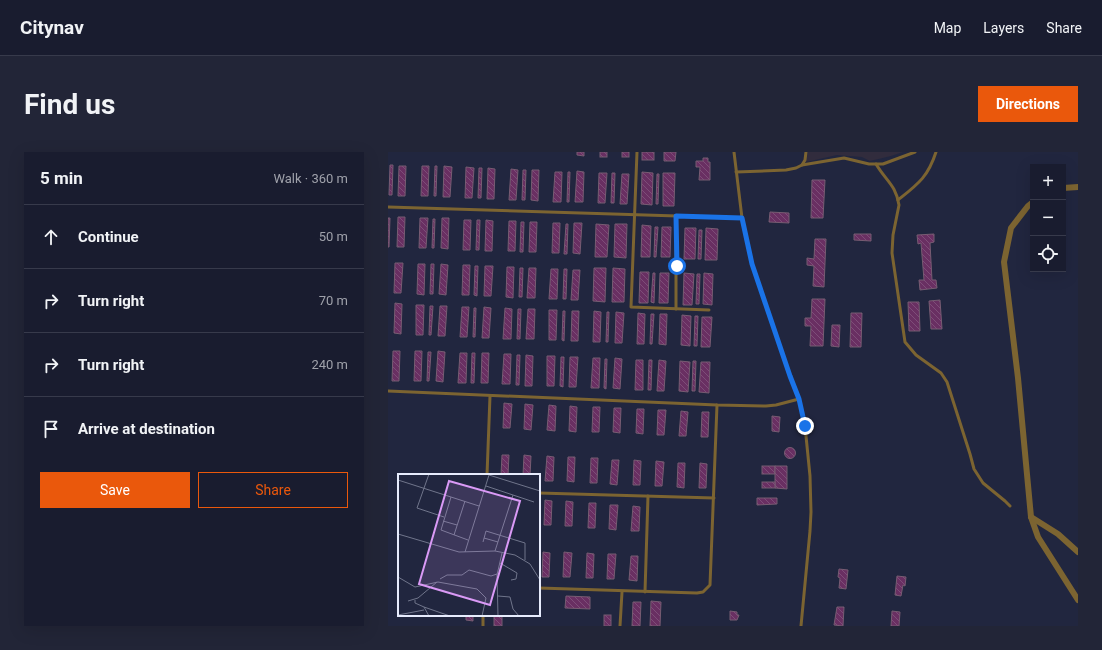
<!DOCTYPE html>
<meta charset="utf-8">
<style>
:root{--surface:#191c2f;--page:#222537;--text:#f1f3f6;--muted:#9fa1aa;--line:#373a4b;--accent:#ea580c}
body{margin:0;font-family:Roboto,sans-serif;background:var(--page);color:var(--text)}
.controls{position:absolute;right:12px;top:12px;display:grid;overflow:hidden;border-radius:0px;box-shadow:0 4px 16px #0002}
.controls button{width:36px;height:36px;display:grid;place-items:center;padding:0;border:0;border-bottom:1px solid var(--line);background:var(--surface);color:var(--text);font:20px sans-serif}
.stop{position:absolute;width:12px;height:12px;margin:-9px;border:3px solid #1a73e8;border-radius:50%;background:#fff}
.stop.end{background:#1a73e8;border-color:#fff;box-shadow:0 1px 4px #0008}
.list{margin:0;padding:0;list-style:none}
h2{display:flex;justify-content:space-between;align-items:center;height:52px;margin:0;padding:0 16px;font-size:17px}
h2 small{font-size:13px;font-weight:400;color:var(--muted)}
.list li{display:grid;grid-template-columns:26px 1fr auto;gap:12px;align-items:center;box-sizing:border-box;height:64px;padding:0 16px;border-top:1px solid var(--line)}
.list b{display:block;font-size:15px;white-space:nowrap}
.list em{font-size:13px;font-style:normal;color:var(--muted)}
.actions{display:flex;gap:8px;padding:12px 16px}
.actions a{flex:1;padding:9px 0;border:1px solid var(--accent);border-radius:0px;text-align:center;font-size:14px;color:var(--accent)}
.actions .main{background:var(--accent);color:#fff}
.icon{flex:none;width:22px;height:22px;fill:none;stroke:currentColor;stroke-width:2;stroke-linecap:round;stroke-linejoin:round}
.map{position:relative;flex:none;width:690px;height:474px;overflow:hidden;border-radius:0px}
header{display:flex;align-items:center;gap:24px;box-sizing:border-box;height:56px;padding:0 20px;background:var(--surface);border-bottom:1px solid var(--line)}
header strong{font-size:19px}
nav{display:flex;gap:22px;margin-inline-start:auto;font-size:14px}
.intro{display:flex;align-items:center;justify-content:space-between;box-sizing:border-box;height:96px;padding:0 24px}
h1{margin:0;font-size:28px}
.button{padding:10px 18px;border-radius:0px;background:var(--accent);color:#fff;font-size:14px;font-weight:700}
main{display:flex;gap:24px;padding:0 24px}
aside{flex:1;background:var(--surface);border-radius:0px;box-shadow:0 4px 16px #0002}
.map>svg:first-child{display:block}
.medical{fill:#312c3d}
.building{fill:url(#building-back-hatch);stroke:#775c72}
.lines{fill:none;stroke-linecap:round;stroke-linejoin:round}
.service{stroke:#7c6431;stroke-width:3}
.minor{stroke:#7c6431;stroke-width:6}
.route{stroke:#1a73e8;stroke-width:5}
.inset-road{fill:none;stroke:#70758b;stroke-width:1}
.view{fill:#da9af6;fill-opacity:0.15;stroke:#da9af6;stroke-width:2}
.inset-edge{fill:none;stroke:#e7ecfd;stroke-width:2}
</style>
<header>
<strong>Citynav</strong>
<nav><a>Map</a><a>Layers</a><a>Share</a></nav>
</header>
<div class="intro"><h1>Find us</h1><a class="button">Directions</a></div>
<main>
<aside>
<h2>5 min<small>Walk · 360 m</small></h2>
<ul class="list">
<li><svg class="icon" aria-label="ahead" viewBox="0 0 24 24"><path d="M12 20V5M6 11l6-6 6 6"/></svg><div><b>Continue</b></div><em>50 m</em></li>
<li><svg class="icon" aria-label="right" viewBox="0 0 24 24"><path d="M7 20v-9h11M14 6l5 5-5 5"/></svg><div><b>Turn right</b></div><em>70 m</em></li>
<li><svg class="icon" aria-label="right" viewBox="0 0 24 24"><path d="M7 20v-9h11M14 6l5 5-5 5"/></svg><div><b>Turn right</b></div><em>240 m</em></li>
<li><svg class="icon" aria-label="arrive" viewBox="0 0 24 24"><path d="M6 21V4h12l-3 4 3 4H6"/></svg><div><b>Arrive at destination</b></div></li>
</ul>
<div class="actions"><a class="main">Save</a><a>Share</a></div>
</aside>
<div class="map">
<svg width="690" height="474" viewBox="0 0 690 474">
<defs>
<pattern id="building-back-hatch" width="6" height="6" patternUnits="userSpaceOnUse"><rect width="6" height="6" fill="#692f62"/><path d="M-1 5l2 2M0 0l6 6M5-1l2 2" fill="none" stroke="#7e4d79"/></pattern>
</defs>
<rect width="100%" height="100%" fill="#21263f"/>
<!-- medical -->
<polygon class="medical" points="420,0 515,0 503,4 482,9 474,5 449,3 418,10"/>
<!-- building -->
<g class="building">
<polygon points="189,0 196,0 196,4 189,3"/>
<rect x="212" y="0" width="7" height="5"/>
<rect x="234" y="0" width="7" height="5"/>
<rect x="254" y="0" width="12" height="8"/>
<polygon points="276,0 288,0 287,9 276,9"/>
<polygon points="315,6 320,6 320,10 322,10 322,28 311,28 312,15 308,15 308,9 315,9"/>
<polygon points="2,13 5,13 4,43 1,43"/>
<polygon points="11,14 18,14 17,44 10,44"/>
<polygon points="34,14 41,14 40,44 33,44"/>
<polygon points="47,14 49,14 48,44 46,44"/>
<polygon points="56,14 64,15 62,45 55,45"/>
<polygon points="78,15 86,16 84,46 77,46"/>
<polygon points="91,16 94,16 93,46 90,46"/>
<polygon points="100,16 107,17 106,47 99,47"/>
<polygon points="123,17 130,18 128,48 121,48"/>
<polygon points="135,18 138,18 137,48 134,48"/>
<polygon points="144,18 151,18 150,49 143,48"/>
<polygon points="189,19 196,20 195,50 187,50"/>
<polygon points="167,20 174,20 173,50 165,50"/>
<polygon points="180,20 182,20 181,50 179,50"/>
<polygon points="254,20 265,21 264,53 253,52"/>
<polygon points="211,21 219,21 217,51 210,51"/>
<polygon points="224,21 227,21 226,51 223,51"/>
<polygon points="275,21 287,21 286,54 275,54"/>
<polygon points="234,22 241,22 239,52 232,52"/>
<polygon points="269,22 271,22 270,52 268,52"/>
<polygon points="424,28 437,28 435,66 423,66"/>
<polygon points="382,60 401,61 401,71 381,70"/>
<polygon points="10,65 17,65 16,95 9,95"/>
<polygon points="0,66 2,66 1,95 0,95"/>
<polygon points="32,66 40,66 38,96 31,96"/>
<polygon points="54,66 61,66 60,97 53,96"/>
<polygon points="45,67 47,67 46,96 44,96"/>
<polygon points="76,68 83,68 82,98 75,98"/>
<polygon points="89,68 92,68 91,98 88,98"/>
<polygon points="98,68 105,69 104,99 97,99"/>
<polygon points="121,69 128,69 127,99 120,99"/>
<polygon points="133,70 136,70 135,100 132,100"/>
<polygon points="142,70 149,70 148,100 141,100"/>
<polygon points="165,71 172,71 171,101 164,101"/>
<polygon points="186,71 194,71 192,102 185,101"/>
<polygon points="178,72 180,72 179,102 176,102"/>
<polygon points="208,72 221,73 219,105 207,105"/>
<polygon points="227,72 239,72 238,106 226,105"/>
<polygon points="254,73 263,74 262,105 253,105"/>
<polygon points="267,75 270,75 268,105 266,105"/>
<polygon points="274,75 283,75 282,105 273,105"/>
<polygon points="297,76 308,76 307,107 296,107"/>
<polygon points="318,76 330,77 329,108 317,108"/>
<polygon points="311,78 314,78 313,107 310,107"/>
<polygon points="466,82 483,82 483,89 466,88"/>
<polygon points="546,82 546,90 542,91 544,128 548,128 549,136 532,138 531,128 536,128 533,91 530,92 529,83"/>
<polygon points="427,87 438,87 436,135 425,134 426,114 419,113 419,106 426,107"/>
<polygon points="7,111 15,111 13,141 6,141"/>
<polygon points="30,112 37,112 36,143 29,142"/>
<polygon points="43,112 46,112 45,142 42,142"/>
<polygon points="53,112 60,113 58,143 51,142"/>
<polygon points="75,113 82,113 81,143 74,143"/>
<polygon points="87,114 90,114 89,144 86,143"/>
<polygon points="97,114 105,114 103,144 96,144"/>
<polygon points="119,115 126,115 125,146 118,145"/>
<polygon points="132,116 135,116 134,145 131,145"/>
<polygon points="141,116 148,116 147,146 139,146"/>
<polygon points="206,116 218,116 217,150 205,149"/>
<polygon points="225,116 237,117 236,150 224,150"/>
<polygon points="163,117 170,117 169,147 161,147"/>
<polygon points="176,117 179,117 178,147 175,147"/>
<polygon points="185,118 192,118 190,148 183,148"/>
<polygon points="252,120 261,120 260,151 251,151"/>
<polygon points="265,121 267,121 266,151 263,150"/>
<polygon points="272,121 281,121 280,151 271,151"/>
<polygon points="296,121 306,122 304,153 295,153"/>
<polygon points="316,121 325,122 324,153 315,152"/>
<polygon points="309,122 312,122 311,152 308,152"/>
<polygon points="424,147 437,147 435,194 422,194 423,174 417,174 417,166 423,166"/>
<polygon points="552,148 554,177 543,177 541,149"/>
<polygon points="520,150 531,150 532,179 521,179"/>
<polygon points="7,151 14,152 13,182 6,181"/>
<polygon points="28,153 36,153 35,183 28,183"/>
<polygon points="42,154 45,154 43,183 41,183"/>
<polygon points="52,154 59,154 57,184 50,184"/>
<polygon points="74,155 81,155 79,185 72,185"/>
<polygon points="96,155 103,156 101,186 94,186"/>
<polygon points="86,156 88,156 87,185 85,185"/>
<polygon points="117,156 124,157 123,187 115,187"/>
<polygon points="130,157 133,157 132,187 129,187"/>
<polygon points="140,157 147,157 146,187 138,187"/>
<polygon points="161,158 169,158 168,188 161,188"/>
<polygon points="175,159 177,159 176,189 174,188"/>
<polygon points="184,159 191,159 190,189 183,189"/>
<polygon points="206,159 213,160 212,190 205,190"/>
<polygon points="219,160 221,160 220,190 218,190"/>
<polygon points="228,160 236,161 234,191 227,191"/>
<polygon points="250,161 257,162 256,192 249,192"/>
<polygon points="463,161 474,161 473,195 462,195"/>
<polygon points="263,162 266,162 264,192 262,192"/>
<polygon points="272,162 279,162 278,193 271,192"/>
<polygon points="294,163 303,164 302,194 293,193"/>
<polygon points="307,164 310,164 309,194 306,194"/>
<polygon points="314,165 324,165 322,195 313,195"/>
<polygon points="444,173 452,173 451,195 443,194"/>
<polygon points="5,199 12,199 11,229 4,229"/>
<polygon points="27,199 34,199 33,229 26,229"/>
<polygon points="50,199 57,200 55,230 48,229"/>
<polygon points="40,200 43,200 41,229 39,229"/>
<polygon points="72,201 79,201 78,231 70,231"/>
<polygon points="84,201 87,201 86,231 83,231"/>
<polygon points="94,201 101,201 100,231 93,231"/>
<polygon points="116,202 123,202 122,232 114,232"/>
<polygon points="129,203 132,203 131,233 128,233"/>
<polygon points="138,203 145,204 144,234 137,234"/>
<polygon points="159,204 167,204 166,234 159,234"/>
<polygon points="173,205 176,205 175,235 172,234"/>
<polygon points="182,205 190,205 188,235 181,235"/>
<polygon points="205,206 212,206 211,236 203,236"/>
<polygon points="227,206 234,207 232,237 225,236"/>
<polygon points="217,207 219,207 218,237 216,236"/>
<polygon points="248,208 255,208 255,238 247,238"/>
<polygon points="261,208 264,208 263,238 260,238"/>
<polygon points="271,208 278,209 276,239 269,239"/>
<polygon points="292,209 302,210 300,240 291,239"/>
<polygon points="305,209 308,209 307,239 304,239"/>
<polygon points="313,210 322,210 321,241 311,240"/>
<polygon points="116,251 124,252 122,276 115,276"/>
<polygon points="137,252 145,253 143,278 136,277"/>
<polygon points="161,253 168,254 167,279 159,278"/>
<polygon points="182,254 189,255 188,280 181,279"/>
<polygon points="205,255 212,255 211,280 204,280"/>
<polygon points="226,256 233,256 232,281 225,280"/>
<polygon points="249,257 256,257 255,282 248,281"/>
<polygon points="270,258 278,258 276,283 269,283"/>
<polygon points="293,259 300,260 298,284 291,284"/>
<polygon points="314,260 321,260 320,285 313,285"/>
<polygon points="384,264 392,265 391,280 384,279"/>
<circle cx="402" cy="301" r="5.5"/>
<polygon points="114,303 121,303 120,323 113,323"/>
<polygon points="136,303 143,304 142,323 135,323"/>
<polygon points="159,304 166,305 165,329 157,329"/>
<polygon points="180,305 187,305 186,330 179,329"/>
<polygon points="203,306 210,306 209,331 202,331"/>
<polygon points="224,308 231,308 229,333 222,332"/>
<polygon points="246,308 253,309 252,333 245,333"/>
<polygon points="268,309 276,310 274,334 267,334"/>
<polygon points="290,311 297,311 296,336 289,335"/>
<polygon points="312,311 319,312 318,336 311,336"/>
<rect x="374" y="314" width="13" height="8"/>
<polygon points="387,314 399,314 399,337 387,336"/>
<rect x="374" y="330" width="13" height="6"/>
<polygon points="369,346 389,346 389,352 369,353"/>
<polygon points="157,348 164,349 163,373 156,373"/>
<polygon points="178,349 185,350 184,374 177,374"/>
<polygon points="201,351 208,351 207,376 200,376"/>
<polygon points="222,353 230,353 228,378 221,377"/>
<polygon points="245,354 252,355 251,379 243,379"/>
<polygon points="155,400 162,401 161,425 154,425"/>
<polygon points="176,400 184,401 182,425 175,425"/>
<polygon points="199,401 206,402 205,426 198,426"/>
<polygon points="220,402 228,402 226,427 219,427"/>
<polygon points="243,404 250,404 249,429 241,428"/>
<polygon points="451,417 460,418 458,437 451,436 452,426 450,425"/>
<polygon points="509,424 518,425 517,434 515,433 513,444 507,443"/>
<polygon points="178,444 202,445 202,457 177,456"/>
<polygon points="263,449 273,450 272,474 262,474"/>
<polygon points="245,450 253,450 252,474 244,474"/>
<polygon points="449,455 456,455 455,474 446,473"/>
<polygon points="342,459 349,460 349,463 351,463 349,468 342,468"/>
<polygon points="504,459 512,460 511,474 503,474"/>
<polygon points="78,463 85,463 85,469 78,468"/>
<rect x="106" y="463" width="8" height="11"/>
<rect x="216" y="463" width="7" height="11"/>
</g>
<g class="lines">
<!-- service -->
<g class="service">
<polyline points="249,0 243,155 321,158"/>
<polyline points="346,0 354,66 364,112 402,224 411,247 417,274 422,324 423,360 422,379 413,474"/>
<path d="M488,12C498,29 508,33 511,53L505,83L504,101L517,190L528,203L553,221L559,230L582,302L586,317L595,331L617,349L622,354"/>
<polyline points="414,13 417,8 418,0"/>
<polyline points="348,20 398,18 408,16 414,13 456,6 481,12 495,12 527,0"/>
<path d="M510,48C530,32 540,25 548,0"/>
<polyline points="0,55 354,66"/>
<polyline points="288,157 288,64"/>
<polyline points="0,239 329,253 378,254 388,253 411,247"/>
<polyline points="99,323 102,244"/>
<polyline points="151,341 326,346"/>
<polyline points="151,436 309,441 315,440 322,433 329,253"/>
<polyline points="257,440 260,344"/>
<polyline points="95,474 95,463"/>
<polyline points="232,474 234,440"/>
</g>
<!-- minor -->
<g class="minor">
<polyline points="675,36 690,35"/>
<polyline points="645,50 640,54 623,76 616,110 630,226 643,365 650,385 690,448"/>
<polyline points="643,365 670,382 690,400"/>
</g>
</g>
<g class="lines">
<!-- route -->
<polyline class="route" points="289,114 288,64 354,66 364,112 402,224 411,247 417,274"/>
</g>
<!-- overview -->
<g transform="translate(10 322)">
<rect width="142" height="142" fill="#21263f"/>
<path class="inset-road" d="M31,0L19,34L46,43M91,1L142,17M0,6L81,32M88,12L136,28M53,23L43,56L70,66M45,47L59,51M0,60L61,78L97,77L117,81L132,90L142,106M56,61L67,27M86,64L100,68M85,68L88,57L127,69V86M97,77L115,21M67,78L91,1M102,89L119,99L118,105L113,106M0,103L17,113L40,108L79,115L88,124L84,142M42,105L49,101H64L71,96L93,102L99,100M100,122L112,123L115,135L121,142M17,126V129L26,133L31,142M10,127L20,124L39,108M26,133L52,142M0,141L26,136M100,142L99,101L104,79"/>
<path class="view" d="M51,7L122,27L92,131L21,110Z"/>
<rect width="142" height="142" class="inset-edge"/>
</g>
</svg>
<div class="controls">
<button>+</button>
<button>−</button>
<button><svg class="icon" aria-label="locate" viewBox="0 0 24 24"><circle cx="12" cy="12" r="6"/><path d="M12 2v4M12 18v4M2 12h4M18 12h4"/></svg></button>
</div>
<div class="stop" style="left:289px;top:114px"></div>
<div class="stop end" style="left:417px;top:274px"></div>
</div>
</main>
